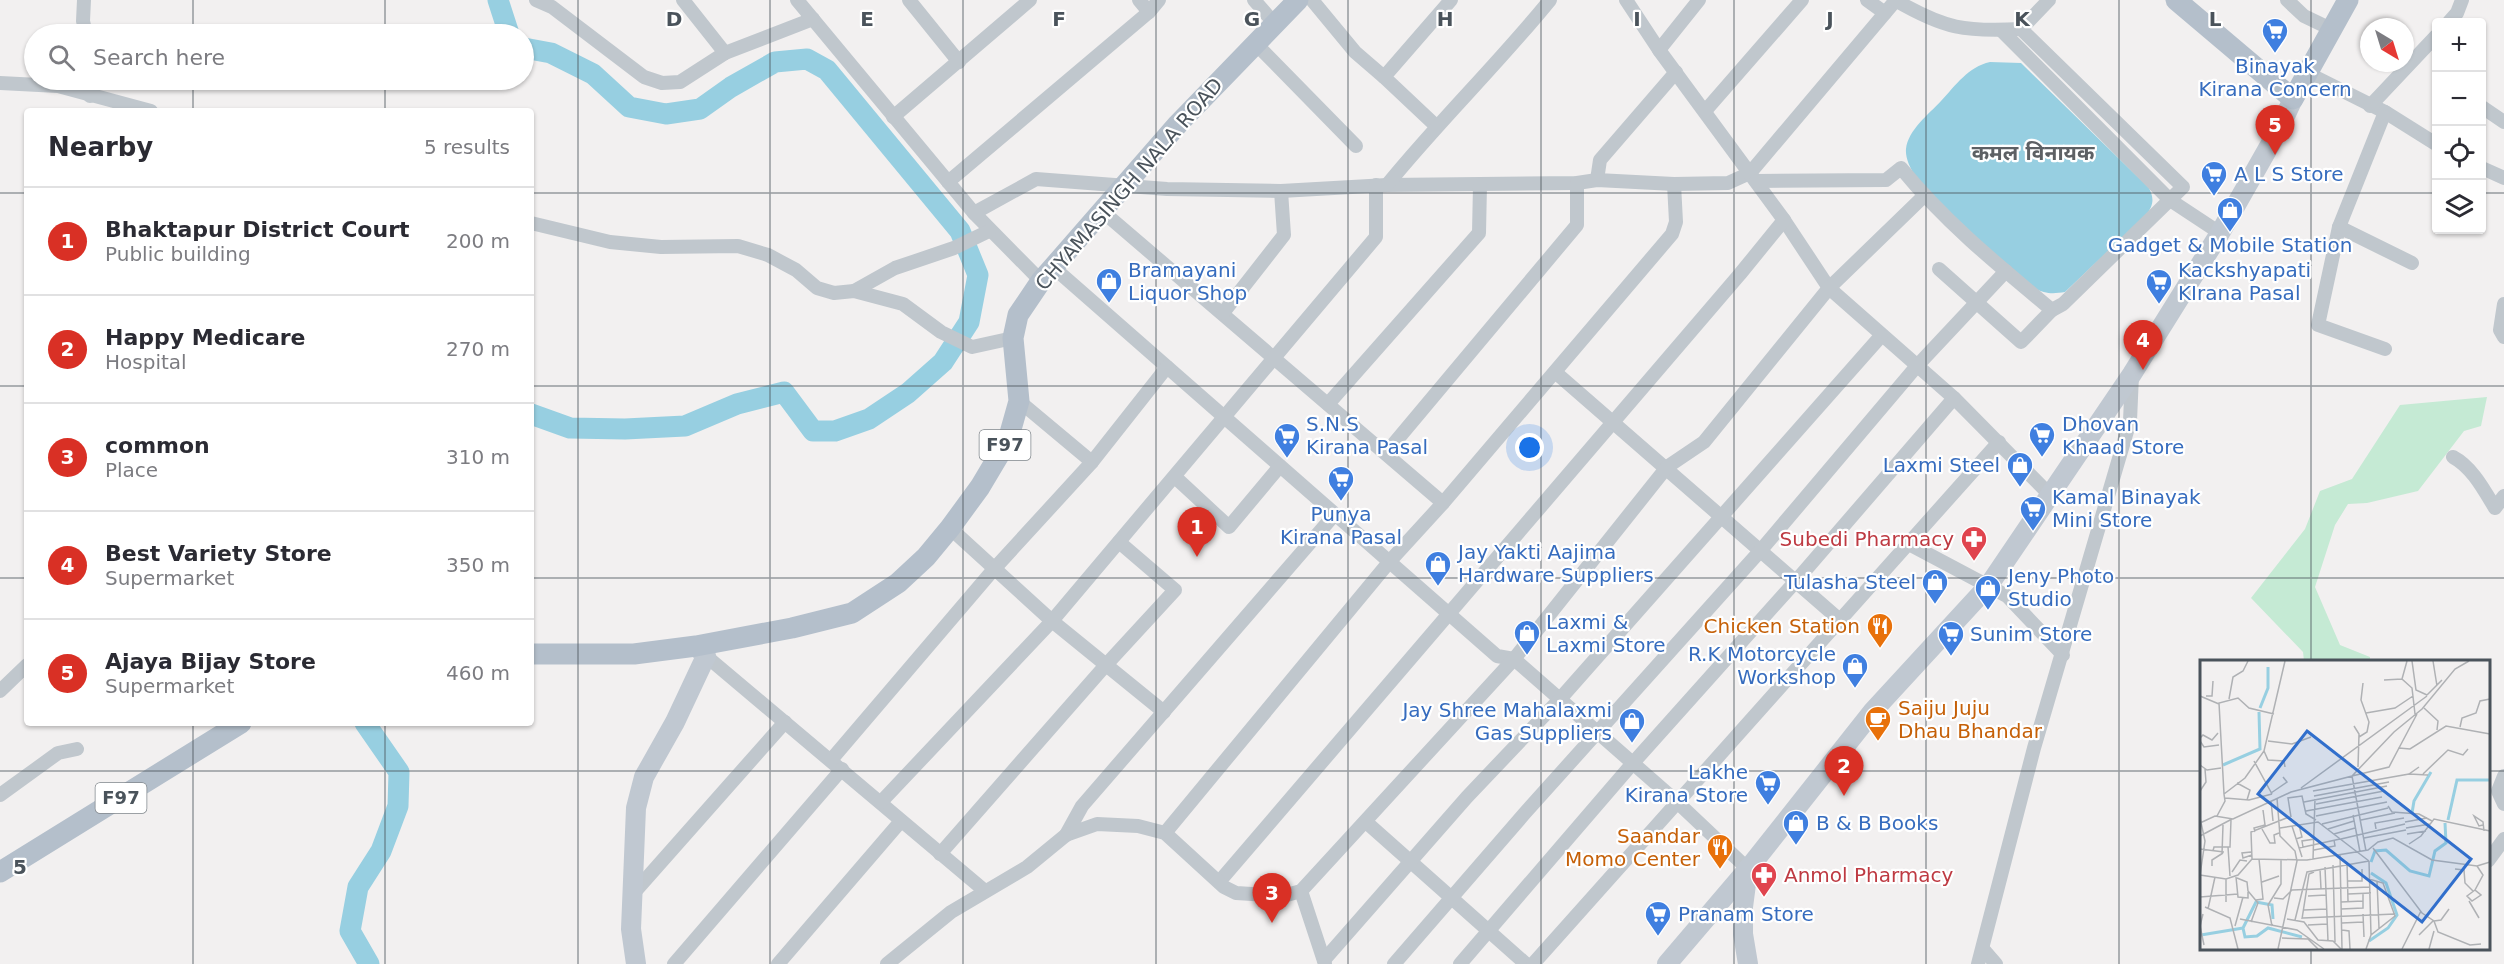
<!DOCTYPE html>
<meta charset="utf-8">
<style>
:root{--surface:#fff;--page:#f7f7f7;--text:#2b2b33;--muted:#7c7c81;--line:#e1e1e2;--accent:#d93025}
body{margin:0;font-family:"DejaVu Sans","Noto Sans Devanagari",sans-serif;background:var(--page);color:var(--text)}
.controls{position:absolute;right:18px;top:18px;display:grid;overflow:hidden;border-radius:6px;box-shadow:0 2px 4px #0004}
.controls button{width:54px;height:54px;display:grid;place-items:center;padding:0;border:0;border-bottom:2px solid var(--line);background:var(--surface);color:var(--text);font:30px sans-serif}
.compass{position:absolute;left:2360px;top:18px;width:54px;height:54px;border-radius:50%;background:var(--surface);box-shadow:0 2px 4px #0004;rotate:142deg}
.you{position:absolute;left:1530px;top:448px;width:21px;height:21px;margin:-15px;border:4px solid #fff;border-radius:50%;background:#1a73e8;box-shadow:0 0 0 9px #1a73e833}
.badge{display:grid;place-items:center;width:39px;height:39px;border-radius:50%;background:var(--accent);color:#fff;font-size:20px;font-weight:700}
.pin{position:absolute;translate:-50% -50px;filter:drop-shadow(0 2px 3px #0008)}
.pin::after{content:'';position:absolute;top:32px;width:21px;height:18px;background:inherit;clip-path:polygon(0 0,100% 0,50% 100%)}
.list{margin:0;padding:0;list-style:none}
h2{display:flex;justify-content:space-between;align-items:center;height:78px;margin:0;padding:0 24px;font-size:26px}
h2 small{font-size:20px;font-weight:400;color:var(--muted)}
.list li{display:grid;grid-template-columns:39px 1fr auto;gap:18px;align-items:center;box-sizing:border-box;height:108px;padding:0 24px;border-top:2px solid var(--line)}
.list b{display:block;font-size:22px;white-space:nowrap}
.list p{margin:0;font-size:20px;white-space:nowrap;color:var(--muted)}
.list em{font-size:20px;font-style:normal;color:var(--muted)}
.icon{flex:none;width:33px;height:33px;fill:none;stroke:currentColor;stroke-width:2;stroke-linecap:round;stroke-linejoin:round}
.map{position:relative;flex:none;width:2504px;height:964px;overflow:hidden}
.search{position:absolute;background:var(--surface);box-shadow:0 2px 4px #0004;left:24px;top:24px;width:510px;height:66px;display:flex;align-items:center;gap:15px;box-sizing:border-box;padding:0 21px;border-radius:33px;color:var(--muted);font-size:22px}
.panel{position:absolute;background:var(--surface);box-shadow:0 2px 4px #0004;left:24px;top:108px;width:510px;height:618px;border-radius:6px}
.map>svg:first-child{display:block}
.green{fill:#c5ead4}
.water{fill:#97cfe1}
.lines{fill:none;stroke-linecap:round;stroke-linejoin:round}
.river{stroke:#97cfe1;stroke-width:21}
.minor{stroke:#c0c7cd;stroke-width:14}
.secondary{stroke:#c0c8d1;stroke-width:20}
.primary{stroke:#b4bfcb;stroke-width:21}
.grid{fill:none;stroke:#4a535b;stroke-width:1.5;stroke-opacity:0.55}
.labels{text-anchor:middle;stroke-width:4.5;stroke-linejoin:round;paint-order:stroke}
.shield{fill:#fff;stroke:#80878c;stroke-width:1.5}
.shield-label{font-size:18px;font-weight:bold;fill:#4a535b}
.shop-label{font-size:20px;fill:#366cbe;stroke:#fff;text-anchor:start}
.street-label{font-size:20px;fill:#4a535b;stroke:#fff}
.health-label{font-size:20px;fill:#be3a42;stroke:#fff;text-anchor:end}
.food-label{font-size:20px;fill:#c56008;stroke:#fff;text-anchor:end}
.neighbourhood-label{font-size:21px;font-weight:bold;fill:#5d6064;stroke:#fff}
.inset-river{fill:none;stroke:#97cfe1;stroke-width:3}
.inset-road{fill:none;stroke:#afb1b4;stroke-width:1.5}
.view{fill:#316fcc;fill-opacity:0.15;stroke:#316fcc;stroke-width:3}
.inset-edge{fill:none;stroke:#4a535b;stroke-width:3}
.grid-label{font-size:20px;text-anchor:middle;font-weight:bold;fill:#4a535b;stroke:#fff;stroke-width:4.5;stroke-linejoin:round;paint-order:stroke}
</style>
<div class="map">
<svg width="2504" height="964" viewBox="0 0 2504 964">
<rect width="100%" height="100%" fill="#f2f0f0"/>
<!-- green -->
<polygon class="green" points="2487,397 2481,426 2464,431 2418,491 2367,503 2348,504 2335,525 2315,587 2340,645 2370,657 2370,661 2304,661 2303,652 2251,598 2305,529 2320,491 2352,479 2400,405"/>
<!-- water -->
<path class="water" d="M1990,62L2021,63L2149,188C2154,198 2154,205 2146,215L2065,292C2053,294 2045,294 2034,288C2022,280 2010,268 1999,258C1975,238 1903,182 1906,149C1908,130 1929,114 1941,101C1956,85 1968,67 1990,62Z"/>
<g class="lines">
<!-- river -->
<g class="river">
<polyline points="498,0 509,34"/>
<polyline points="524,48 551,53 593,74 629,107 666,114 700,109 731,87 775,62 807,59 827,70 960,231 978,275 969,322 943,362 908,393 869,419 835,431 813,431 784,392 737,404 685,426 625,429 570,428 531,414"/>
<polyline points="365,723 399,772 398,806 381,851 358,887 350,931 369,964"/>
</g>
<!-- minor -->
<g class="minor">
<polyline points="84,0 83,21 86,34"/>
<polyline points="536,0 552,7 644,77 662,83 680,82 725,53 813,19"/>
<polyline points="683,0 725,53"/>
<polyline points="797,0 974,213 1036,179 1167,189 1281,191 1387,185 1577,183 1597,180 1674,184 1728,183 1750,173 1896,0"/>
<polyline points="909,0 959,62"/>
<polyline points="1139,0 1149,12"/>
<polyline points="1254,0 1274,23"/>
<polyline points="1312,0 1355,52 1384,77"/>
<polyline points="1626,0 1659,50 1784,220 1829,288 1954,398 2050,495"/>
<polyline points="1867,0 1885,13"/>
<path d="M1895,0C1945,29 1965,32 2021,29L2049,0"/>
<polyline points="2287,0 2304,16 2331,29"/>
<polyline points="2449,22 2457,13 2462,0"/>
<polyline points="2001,30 2170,200 2220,233"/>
<polyline points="1255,43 1356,146"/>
<polyline points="1659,50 1699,0"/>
<polyline points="2307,73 2385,112 2436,144"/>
<polyline points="0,83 58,86 151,111"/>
<polyline points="90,96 90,80"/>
<polyline points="2370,106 2436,36"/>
<polyline points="2482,107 2504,122"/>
<polyline points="1706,110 1802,0"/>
<polyline points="2385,112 2339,227 2318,325 2385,349"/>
<polyline points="893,117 1030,0"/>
<polyline points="1435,125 1384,77 1451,0"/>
<polyline points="2482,168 2504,178"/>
<polyline points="1597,180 1600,160 1676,72"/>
<path d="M1756,181L1886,180L1901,168C1945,222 1999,266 2052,310L2063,304L2183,187L2021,29"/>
<polyline points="948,182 1149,12 1159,0"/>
<path d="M1387,185C1439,121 1498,64 1550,0"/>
<polyline points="1102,211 1443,503"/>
<polyline points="974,213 1041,281"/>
<polyline points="531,223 610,242 661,247 738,246 768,255 796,270 817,288 834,293 854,291 903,304 941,332 972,347 1013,338"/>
<polyline points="2339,227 2412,263"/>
<polyline points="1053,267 1497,656 1514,659 1676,801 1748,869"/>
<polyline points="1939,269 2021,342 2052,310"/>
<polyline points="854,291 895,268 954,248 989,231"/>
<polyline points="2504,304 2500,330 2504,337"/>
<polyline points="1223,313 1284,235 1281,191"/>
<polyline points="1555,372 1841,621"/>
<polyline points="1019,401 1092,462"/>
<polyline points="1328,404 1479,233 1480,185"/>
<polyline points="1386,453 1577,225 1577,183"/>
<path d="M2453,457C2472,467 2484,490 2495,508L2504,496"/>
<polyline points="1175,477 1229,527 1280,466"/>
<polyline points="950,528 1052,621 1164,712"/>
<polyline points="1909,544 2007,596 2063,655"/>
<polyline points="706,656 985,891"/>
<polyline points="0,691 27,665"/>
<polyline points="831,760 994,569 1092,462 1167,367"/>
<polyline points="2504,776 2498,791 2504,804"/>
<polyline points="0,795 58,753 77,749"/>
<polyline points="881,802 1052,621 1376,237 1376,185"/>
<polyline points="1366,822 1526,964"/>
<polyline points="1165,833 1390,561 1443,503 1672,234 1676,222 1674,184"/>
<polyline points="1066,835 1082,806 1335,514"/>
<polyline points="940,854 1105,666 1175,590 1119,542"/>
<polyline points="2488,861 2504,839"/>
<polyline points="1219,882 1740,274 1784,220"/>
<polyline points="1301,891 1325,964"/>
<polyline points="631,896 785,722"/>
<polyline points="1983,949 1996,964"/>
<polyline points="1324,960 1467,797 1560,699 1881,336"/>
<polyline points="674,964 842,769"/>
<polyline points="778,964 901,821"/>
<polyline points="887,964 951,912 1027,867 1066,835 1097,824 1138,826 1165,833 1224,887 1236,893 1283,896 1301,891 1514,659 1667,467 1704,442 1829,288 1924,196"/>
<polyline points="1394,964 1524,814 1761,550 1916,367 2006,271"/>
<polyline points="1460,964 1633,763 1796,581 1954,398"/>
<polyline points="1533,964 1999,442"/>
<polyline points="1978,964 2034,748 2130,421 2132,375"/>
</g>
<!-- secondary -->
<g class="secondary">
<polyline points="636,964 631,929 636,808 644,777 675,722 706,656 696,646"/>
<polyline points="1667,964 1748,869"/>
<polyline points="1748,964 1743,934 1743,907 1748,869 1873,711 1989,585 2132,374 2220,233 2279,129 2293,99"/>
</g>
<!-- primary -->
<g class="primary">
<polyline points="2176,0 2293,99 2348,0"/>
<polyline points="531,654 634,654 696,646 792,628 852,613 898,583 926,557 950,528 980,487 1008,440 1019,401 1013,338 1018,315 1041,281 1178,124 1298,0"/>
<polyline points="0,872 241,723"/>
</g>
</g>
<!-- grid -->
<path class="grid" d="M193,0V34M385,0V34M578,0V964M770,0V964M963,0V964M1156,0V964M1348,0V964M1541,0V964M1734,0V964M1926,0V964M2119,0V964M2311,0V661M193,80V111M385,80V111M0,193H27M531,193H2436M2482,193H2504M0,386H27M531,386H2504M0,578H27M531,578H2504M193,723V964M385,723V964M0,771H2201M2488,771H2504M2311,948V964"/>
<!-- icons -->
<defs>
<g id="supermarket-pin" transform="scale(1.35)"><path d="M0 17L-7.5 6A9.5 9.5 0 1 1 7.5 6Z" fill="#3f7fe0" stroke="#fff"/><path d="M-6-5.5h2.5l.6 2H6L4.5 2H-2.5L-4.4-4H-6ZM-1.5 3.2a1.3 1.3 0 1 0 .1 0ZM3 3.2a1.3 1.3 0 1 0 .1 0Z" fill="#fff"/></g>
<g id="shop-pin" transform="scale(1.35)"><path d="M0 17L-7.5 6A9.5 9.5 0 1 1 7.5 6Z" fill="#3f7fe0" stroke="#fff"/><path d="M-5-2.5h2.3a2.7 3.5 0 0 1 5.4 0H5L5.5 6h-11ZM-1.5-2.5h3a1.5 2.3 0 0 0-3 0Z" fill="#fff"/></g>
<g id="pharmacy-pin" transform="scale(1.35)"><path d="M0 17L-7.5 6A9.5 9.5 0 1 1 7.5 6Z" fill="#e0444e" stroke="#fff"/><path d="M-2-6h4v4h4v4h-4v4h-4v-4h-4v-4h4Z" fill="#fff"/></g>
<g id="restaurant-pin" transform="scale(1.35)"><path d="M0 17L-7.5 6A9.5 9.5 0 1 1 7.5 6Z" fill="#e8710a" stroke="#fff"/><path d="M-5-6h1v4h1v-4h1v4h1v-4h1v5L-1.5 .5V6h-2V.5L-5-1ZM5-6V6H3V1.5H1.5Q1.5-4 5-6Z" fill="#fff"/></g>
<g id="cafe-pin" transform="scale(1.35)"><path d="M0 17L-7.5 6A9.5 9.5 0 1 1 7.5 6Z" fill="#e8710a" stroke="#fff"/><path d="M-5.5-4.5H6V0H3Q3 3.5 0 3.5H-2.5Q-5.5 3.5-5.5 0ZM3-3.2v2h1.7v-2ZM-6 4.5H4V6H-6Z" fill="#fff"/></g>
</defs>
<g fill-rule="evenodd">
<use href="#supermarket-pin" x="2275" y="31"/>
<use href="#supermarket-pin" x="2214" y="174"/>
<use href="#shop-pin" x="2230" y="210"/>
<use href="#shop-pin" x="1109" y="281"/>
<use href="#supermarket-pin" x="2159" y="282"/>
<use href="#supermarket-pin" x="2042" y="435"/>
<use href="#supermarket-pin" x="1287" y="436"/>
<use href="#shop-pin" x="2020" y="465"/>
<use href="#supermarket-pin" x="1341" y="479"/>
<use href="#supermarket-pin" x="2033" y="509"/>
<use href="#pharmacy-pin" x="1974" y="539"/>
<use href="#shop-pin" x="1438" y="564"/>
<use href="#shop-pin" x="1935" y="582"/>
<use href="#shop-pin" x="1988" y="588"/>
<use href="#restaurant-pin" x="1880" y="626"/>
<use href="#shop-pin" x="1527" y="633"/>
<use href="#supermarket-pin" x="1951" y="634"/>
<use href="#shop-pin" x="1855" y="666"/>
<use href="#cafe-pin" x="1878" y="719"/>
<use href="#shop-pin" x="1632" y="721"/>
<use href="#supermarket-pin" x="1768" y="783"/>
<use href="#shop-pin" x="1796" y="823"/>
<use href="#restaurant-pin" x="1720" y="847"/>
<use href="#pharmacy-pin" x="1764" y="875"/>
<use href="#supermarket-pin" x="1658" y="914"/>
</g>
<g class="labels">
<!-- shield labels -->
<g class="shield">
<rect x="979.5" y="430" width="51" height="30" rx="4.5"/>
<rect x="95.5" y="783" width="51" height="30" rx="4.5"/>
</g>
<g class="shield-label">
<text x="1005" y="451">F97</text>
<text x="121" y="804">F97</text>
</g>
<!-- shop labels -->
<g class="shop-label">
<text x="2275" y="73" text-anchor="middle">Binayak<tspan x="2275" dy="23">Kirana Concern</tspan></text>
<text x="2234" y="181">A L S Store</text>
<text x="2230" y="252" text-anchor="middle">Gadget &amp; Mobile Station</text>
<text x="1128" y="277">Bramayani<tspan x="1128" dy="23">Liquor Shop</tspan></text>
<text x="2178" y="277">Kackshyapati<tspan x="2178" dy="23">KIrana Pasal</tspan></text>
<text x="1306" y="431">S.N.S<tspan x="1306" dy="23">Kirana Pasal</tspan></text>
<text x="2062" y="431">Dhovan<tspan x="2062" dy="23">Khaad Store</tspan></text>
<text x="2000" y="472" text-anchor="end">Laxmi Steel</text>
<text x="2052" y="504">Kamal Binayak<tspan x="2052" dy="23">Mini Store</tspan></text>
<text x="1341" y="521" text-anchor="middle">Punya<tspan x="1341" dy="23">Kirana Pasal</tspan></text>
<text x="1458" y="559">Jay Yakti Aajima<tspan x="1458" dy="23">Hardware Suppliers</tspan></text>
<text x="2008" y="583">Jeny Photo<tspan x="2008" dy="23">Studio</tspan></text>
<text x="1916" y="589" text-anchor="end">Tulasha Steel</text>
<text x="1546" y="629">Laxmi &amp;<tspan x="1546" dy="23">Laxmi Store</tspan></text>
<text x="1970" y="641">Sunim Store</text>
<text x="1836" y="661" text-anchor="end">R.K Motorcycle<tspan x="1836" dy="23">Workshop</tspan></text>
<text x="1612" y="717" text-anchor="end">Jay Shree Mahalaxmi<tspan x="1612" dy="23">Gas Suppliers</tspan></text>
<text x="1748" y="779" text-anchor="end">Lakhe<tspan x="1748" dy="23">Kirana Store</tspan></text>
<text x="1816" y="830">B &amp; B Books</text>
<text x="1678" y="921">Pranam Store</text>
</g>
<!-- street labels -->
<g class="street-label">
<text transform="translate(1129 184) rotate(-49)" y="7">CHYAMASINGH NALA ROAD</text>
</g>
<!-- health labels -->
<g class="health-label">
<text x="1954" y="546">Subedi Pharmacy</text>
<text x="1784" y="882" text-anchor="start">Anmol Pharmacy</text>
</g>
<!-- food labels -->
<g class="food-label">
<text x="1860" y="633">Chicken Station</text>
<text x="1898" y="715" text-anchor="start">Saiju Juju<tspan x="1898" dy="23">Dhau Bhandar</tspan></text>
<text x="1700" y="843">Saandar<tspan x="1700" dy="23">Momo Center</tspan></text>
</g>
<!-- neighbourhood labels -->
<g class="neighbourhood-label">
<text x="2033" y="160">कमल विनायक</text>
</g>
</g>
<!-- overview -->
<g transform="translate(2200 660)">
<rect width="290" height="290" fill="#f2f0f0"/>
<path class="inset-river" d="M60,48L68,28V7M23,105L60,89L59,52M212,153L214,141L231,112M248,160L257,120H290M171,202L175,191L186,190L210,211L229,216L235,191L246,183L245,163M73,259L72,245L56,242L43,268L45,277L57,276L68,268L102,277M1,275L43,268M169,281L188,268L197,255L186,223L171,213"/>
<path class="inset-road" d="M207,1L202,19L212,28L215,54M212,1L216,30L227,35M233,1L237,26M184,20L202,19M227,35L242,20M0,36L19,44M6,36H12L13,21M29,39L33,17L43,11L48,1M224,48L238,61L237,70M166,53L195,48L213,36M154,66L159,74L158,107M260,67L262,58L276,53L280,41L290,39M159,77L167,72L169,62L161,40L163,23M0,78L3,75L12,80L18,73M0,81L4,87L19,85M68,81L92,84L111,77M199,88L217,54M64,91L68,100L84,101L85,107M54,101L72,134M0,105L7,110L21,108M209,114L228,115M223,114L248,90L263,95L268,89M152,116L166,191M152,116L189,107L199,88L210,89L246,66L290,74M37,123L50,130L47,140M101,128L227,36M0,131L6,122L5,109M113,131L209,114L219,107M71,133L87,122L83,117M24,134L19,43L38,38L49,48L74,54M114,136L189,122M25,138L49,140L72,134M77,138L80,176L95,191L97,201L78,289M71,141L73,161M104,142L187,126M116,144L184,131M188,146L192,152L219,154L232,161M106,151L182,137M153,155L160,192M17,156L25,141L24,134L45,118L64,91L85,1M116,156L187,142M91,157L88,138L102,136L106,154L116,160M0,158L5,181L0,215M161,160L195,153M205,162L227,158M0,163L15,156L33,159L91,132L152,116L194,72L222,49L255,9L269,1M122,164L188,148M283,165L279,166L274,156L283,162L284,171M92,166L102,197M80,168L118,162L169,201M206,168L230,164M62,169L70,183H75L74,175L79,173M128,169L154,161M176,169L175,163L204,158M55,172L54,168L65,165L63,150M134,174L155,168M207,174L226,171M0,176L32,159M164,178L206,170M96,179L102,177L99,165M141,179L205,164M209,184L221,176L234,159L290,171M28,187L30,216M103,187L102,181L115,179M99,188L140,179M173,188L222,253L234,261L238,272L270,285L281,284M0,189L24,192M114,190L135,186L134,180M13,191L14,187H30L31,160M51,192L42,193L43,198L52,195M22,194L23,165M140,195L142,289M52,199L51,172L89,157L98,165M113,199L115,139M169,201L171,275M147,202L148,241M133,205L135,282M12,206V200L23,193M125,207L128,281M120,209L121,229M255,209L264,210L265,223L273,231M32,212L40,200L47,201M0,215L26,219L38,215L52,199L107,200L168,190L178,182L193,178L232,200L277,206L290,202M36,217L38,237L48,238V232M37,218L47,222L48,231L58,243L51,262M148,221H162V209M177,221L179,268M62,222L79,216M275,230L267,236L272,241L281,235L275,230L283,215L277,206M148,234L171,233M108,236L126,235M0,237L38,234M74,238L83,239L92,230L170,227M56,240L63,239L59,199M269,241L279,258M26,242V219M141,242L163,241M5,247L30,258L38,289M8,249L15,217M141,249L163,248V234M104,250L127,249M3,254L0,266L4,285M163,254L164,277M103,258L195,254M40,259L97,270L124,289M87,259L104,262L118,280L133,281L141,289M102,259L109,214L114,212M95,260L107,212L169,201M234,261L241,260L249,249M142,263L163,262M108,265L127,264M35,266L43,237M72,266L68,245L81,224V199M142,270L149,271L150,289M219,275L233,261M82,278L108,279L118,289M166,289L171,275L195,256L183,223L169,219M202,289L221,251M229,289L234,271"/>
<path class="view" d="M107,71L271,199L222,262L58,134Z"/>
<rect width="290" height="290" class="inset-edge"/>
</g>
<g class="grid-label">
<text x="674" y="26">D</text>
<text x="867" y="26">E</text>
<text x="1059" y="26">F</text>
<text x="1252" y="26">G</text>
<text x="1445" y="26">H</text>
<text x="1637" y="26">I</text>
<text x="1830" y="26">J</text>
<text x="2022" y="26">K</text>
<text x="2215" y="26">L</text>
<text x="20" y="874">5</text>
</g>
</svg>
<div class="controls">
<button>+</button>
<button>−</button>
<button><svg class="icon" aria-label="locate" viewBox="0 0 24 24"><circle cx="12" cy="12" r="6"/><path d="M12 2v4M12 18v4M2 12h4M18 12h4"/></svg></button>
<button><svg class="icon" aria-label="layers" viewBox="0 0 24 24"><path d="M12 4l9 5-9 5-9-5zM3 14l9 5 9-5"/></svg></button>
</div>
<svg class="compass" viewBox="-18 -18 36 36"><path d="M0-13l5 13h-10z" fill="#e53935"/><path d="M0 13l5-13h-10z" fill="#7c7c81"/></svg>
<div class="you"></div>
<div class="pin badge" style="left:1197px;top:557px">1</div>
<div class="pin badge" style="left:1844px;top:796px">2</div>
<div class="pin badge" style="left:1272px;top:923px">3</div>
<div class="pin badge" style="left:2143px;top:370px">4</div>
<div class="pin badge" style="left:2275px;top:155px">5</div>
<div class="search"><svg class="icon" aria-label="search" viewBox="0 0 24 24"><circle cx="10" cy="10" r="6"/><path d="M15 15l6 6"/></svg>Search here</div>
<section class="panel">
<h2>Nearby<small>5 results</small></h2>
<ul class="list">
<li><span class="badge">1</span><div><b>Bhaktapur District Court</b><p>Public building</p></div><em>200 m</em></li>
<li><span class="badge">2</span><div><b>Happy Medicare</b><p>Hospital</p></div><em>270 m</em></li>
<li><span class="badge">3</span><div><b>common</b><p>Place</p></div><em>310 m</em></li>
<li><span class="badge">4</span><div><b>Best Variety Store</b><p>Supermarket</p></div><em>350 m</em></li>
<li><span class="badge">5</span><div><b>Ajaya Bijay Store</b><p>Supermarket</p></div><em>460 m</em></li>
</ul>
</section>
</div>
